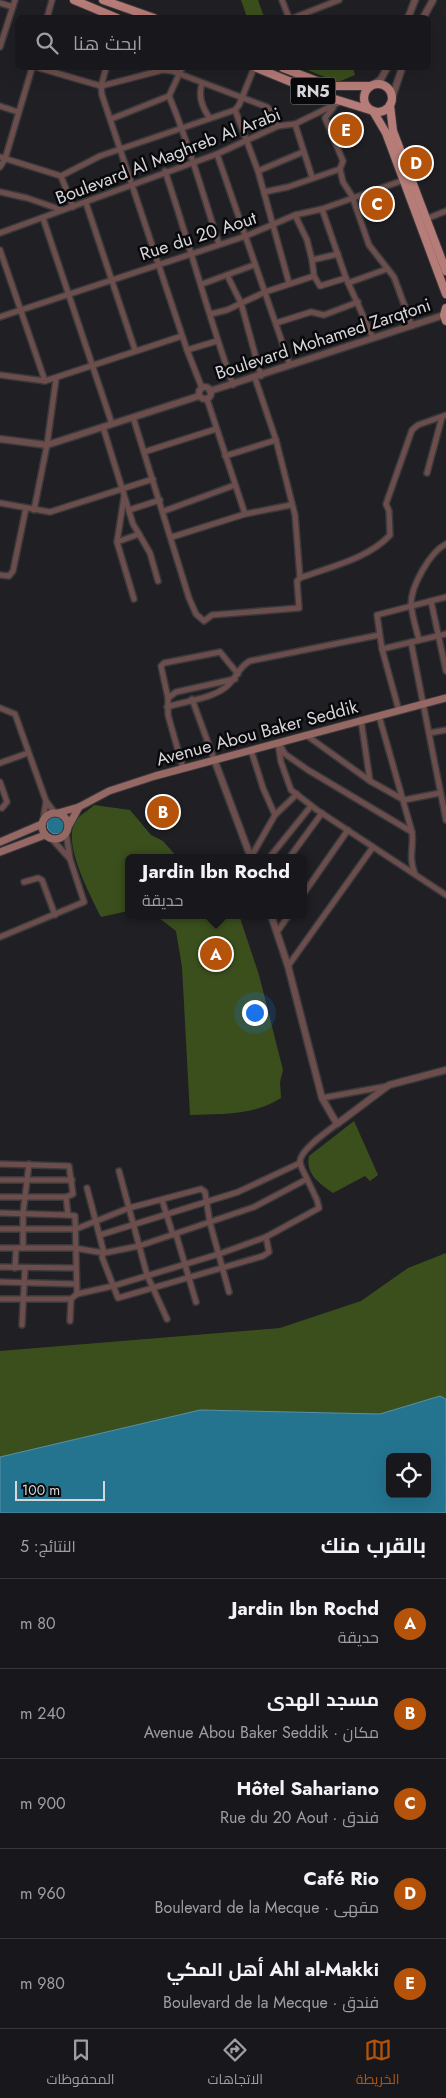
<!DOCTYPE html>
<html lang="ar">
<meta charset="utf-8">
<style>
:root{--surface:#18171b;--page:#252428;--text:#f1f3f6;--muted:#9f9fa3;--line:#36363a;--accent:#b45309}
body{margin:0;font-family:Jost,Cairo,sans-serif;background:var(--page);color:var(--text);direction:rtl}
.controls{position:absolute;right:15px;bottom:15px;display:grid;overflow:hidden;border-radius:8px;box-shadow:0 5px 20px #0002}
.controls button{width:45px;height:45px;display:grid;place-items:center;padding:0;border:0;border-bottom:1px solid var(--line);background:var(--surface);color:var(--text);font:25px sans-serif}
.scale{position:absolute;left:15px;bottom:12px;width:90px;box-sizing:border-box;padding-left:5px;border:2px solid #d7d6da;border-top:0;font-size:14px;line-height:18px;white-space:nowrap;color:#d7d6da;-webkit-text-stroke:4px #09090b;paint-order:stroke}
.you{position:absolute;left:254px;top:1012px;width:18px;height:18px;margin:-12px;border:4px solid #fff;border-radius:50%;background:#1a73e8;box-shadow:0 0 0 8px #1a73e833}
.badge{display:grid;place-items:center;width:32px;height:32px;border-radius:50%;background:var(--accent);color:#fff;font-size:16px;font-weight:700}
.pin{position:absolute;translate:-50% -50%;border:2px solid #fff;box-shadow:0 1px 5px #0006}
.popup{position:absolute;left:125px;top:854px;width:182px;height:65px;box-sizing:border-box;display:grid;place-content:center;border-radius:8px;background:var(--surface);filter:drop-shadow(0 1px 4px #0005);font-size:16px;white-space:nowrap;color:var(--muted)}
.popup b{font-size:19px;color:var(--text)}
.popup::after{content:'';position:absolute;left:50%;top:100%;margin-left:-10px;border:10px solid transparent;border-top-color:var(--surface)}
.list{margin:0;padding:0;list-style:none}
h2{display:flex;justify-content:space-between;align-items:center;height:65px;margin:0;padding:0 20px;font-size:21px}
h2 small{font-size:16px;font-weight:400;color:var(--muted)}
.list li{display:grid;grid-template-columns:32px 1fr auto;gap:15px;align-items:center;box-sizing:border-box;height:90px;padding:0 20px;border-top:1px solid var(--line)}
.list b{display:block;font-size:19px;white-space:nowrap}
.list p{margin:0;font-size:16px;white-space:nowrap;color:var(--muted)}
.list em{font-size:16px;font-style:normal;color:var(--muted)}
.icon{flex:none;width:28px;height:28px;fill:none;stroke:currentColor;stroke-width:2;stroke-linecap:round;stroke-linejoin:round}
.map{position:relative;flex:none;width:446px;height:1513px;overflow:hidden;direction:ltr}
.search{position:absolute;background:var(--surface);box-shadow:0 5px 20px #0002;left:15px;right:15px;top:15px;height:55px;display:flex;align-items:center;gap:12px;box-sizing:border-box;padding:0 18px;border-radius:8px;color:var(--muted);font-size:19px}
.sheet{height:515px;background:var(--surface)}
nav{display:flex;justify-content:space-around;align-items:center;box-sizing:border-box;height:70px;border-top:1px solid var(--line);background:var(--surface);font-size:14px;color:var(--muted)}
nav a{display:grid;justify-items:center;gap:2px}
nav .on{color:var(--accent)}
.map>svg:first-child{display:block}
.green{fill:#3b4f1d}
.water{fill:#247490;stroke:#5a91a6;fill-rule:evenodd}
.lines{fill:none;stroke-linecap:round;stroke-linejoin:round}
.minor-casing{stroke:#3a393d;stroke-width:8}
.tertiary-casing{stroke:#3a393d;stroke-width:9}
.secondary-casing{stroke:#3a393d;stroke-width:9}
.primary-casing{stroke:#3a393d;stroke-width:10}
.minor{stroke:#6b4e4b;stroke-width:5}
.tertiary{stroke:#6b4e4b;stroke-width:6}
.secondary{stroke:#956864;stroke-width:7}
.primary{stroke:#b67c77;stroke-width:8}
.labels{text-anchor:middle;stroke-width:5;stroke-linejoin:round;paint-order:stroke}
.shield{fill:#09090b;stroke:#99989c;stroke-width:1}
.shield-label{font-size:16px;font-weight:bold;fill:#d7d6da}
.street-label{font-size:18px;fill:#d7d6da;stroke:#09090b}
</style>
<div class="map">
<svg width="446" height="1513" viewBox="0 0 446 1513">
<rect width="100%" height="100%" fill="#201f24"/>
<!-- green -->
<g class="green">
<polygon points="241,0 258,0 264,17 247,17"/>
<polygon points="302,68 353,68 355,75 338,82"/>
<path d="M94,805L130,810L151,835L163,841L177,857L217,856L218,858H128V911L101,917C91,896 61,842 76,820C80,815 89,810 94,805Z"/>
<path d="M155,915H239L259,975L283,1070L280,1082L281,1098C253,1116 221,1114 190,1115L182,967L176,931Z"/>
<path d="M354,1121L378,1175L370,1181L365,1176L333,1193C320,1184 305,1174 309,1156Z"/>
<polygon points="446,1253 446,1399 440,1396 380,1414 200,1410 0,1457 0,1351 280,1328 361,1301 408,1268"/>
</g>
<!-- water -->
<g class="water">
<circle cx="56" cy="825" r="9"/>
<path d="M440,1396L446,1399V1513H0V1457L200,1410L380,1414ZM390,1457H427V1494H390Z"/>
</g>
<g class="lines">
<!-- minor casing -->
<g class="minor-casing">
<g id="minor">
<polyline points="282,0 289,18"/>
<polyline points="0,3 13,7"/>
<polyline points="47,18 52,0"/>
<polyline points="293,18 339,0"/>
<polyline points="0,47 15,0"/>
<polyline points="39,68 101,86 163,70 172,71 267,107 274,114 278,126"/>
<polyline points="106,68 101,86 102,95 187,350 202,388"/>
<path d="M202,84C198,96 202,107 209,117"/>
<path d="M169,96C189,143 203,195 219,244"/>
<polyline points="0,106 18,112"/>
<polyline points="333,108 325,118 343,161 340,169 343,182 352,196 369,245 394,277 412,326"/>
<polyline points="235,110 258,171 289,283"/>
<polyline points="111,119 169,96 182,68"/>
<polyline points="295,124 312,177"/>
<polyline points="217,154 290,365"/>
<polyline points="0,157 61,176"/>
<polyline points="0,167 5,159 32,68"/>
<path d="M165,171C189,242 208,315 233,385"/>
<polyline points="258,171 303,152"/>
<polyline points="61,176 100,156 235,110 239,105 254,68"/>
<polyline points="61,176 73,207"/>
<polyline points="0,192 27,198 62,210"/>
<polyline points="264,192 288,187 340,169"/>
<polyline points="86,203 135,350"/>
<polyline points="322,209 346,278 373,338"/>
<polyline points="295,215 307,240 312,260"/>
<polyline points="43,218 112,424"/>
<polyline points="426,219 446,211"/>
<polyline points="0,233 217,154 278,126 295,124 342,101"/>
<polyline points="0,250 45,381"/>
<polyline points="338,254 312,260 314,276 320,286 346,278"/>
<polyline points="227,275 241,303 261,376"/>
<polyline points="348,283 387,269"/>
<polyline points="202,284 254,265"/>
<polyline points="211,314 227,310 265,292 314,276"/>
<polyline points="0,317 246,236 295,215 322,209 404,180"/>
<polyline points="276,323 311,312 324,315 358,302"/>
<polyline points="187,350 217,341"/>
<polyline points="0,375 45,381 182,336"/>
<path d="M255,378L276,440L295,515L300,578C329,567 368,559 390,535L389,511L386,504L412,430L418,425L446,415"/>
<polyline points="207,399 245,514"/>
<polyline points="133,417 189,598 196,614 204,621 212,615 299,608 297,581 300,578"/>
<polyline points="103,427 133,524 139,534 117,542"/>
<polyline points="144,452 216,429"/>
<polyline points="225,456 276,440"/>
<polyline points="427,473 442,417"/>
<polyline points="124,497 117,542 134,599"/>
<polyline points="0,503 50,512 153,479"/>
<polyline points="34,510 47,445 56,379"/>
<polyline points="129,510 160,500"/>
<polyline points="164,511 235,485"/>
<polyline points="139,534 150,553 158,581"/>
<polyline points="172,537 245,514 291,505"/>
<polyline points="0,575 9,576 13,571 26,508"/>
<polyline points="431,601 446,671"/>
<path d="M419,640C416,628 412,616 411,604C411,586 430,552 446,544"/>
<polyline points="411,642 446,820"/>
<polyline points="382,649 446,634"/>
<polyline points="168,698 161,666 164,663 220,652 238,674"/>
<polyline points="192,699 214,759"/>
<path d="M167,707C185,701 211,699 226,687C236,679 239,666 250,661L379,635"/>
<polyline points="0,708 15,714 46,801"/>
<polyline points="399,711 382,649 377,615 446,597"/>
<path d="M379,716L412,832C414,849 408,856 415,874"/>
<polyline points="361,720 370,781"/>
<polyline points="429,733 446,730"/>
<polyline points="306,735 370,781 404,800 440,793"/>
<polyline points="278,743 281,762 291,790 317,810 446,895"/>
<polyline points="281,747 285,754 308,770 412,832"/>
<polyline points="251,750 263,788 275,815"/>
<polyline points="0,763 28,753"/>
<polyline points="183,768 168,715 168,698 176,692 235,679"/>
<polyline points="0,782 7,802 2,808"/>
<polyline points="43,821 46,801 55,813"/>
<polyline points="51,838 70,859 66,833"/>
<polyline points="251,857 275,815 297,794"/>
<polyline points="269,858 311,806"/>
<polyline points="289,858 322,813"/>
<polyline points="24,882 38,878 42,880 55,915"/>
<polyline points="304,893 348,830"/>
<polyline points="277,932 289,915"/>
<polyline points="0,937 84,902 70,859"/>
<polyline points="288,966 373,847"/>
<polyline points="322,1098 388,1086"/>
<polyline points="0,1164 69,1166 73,1194 66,1197 68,1215 75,1216 77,1294 71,1299 70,1321"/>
<polyline points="119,1171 147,1275 167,1319"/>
<polyline points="0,1180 72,1180"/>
<polyline points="87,1188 104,1253 102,1257 118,1298 263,1256 269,1252 266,1237"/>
<polyline points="0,1197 66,1197"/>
<polyline points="162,1200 173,1235"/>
<polyline points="0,1213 68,1215"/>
<polyline points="0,1229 76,1229 129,1208 201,1189 205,1192 210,1223 229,1292"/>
<polyline points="176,1234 196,1302"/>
<polyline points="100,1235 238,1192 300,1163"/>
<path d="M0,1248H74L104,1253L139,1246L254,1207L307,1179C305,1174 300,1167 300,1161C301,1149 328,1131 337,1124"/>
<polyline points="23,1248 23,1213 29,1164"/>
<polyline points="0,1267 75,1268"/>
<polyline points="15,1268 16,1248"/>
<polyline points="0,1282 76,1284"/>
<polyline points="77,1294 113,1286 219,1254 266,1237 319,1208 317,1200 307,1179"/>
<polyline points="0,1299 71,1299"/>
<polyline points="22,1325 25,1268"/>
</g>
</g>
<!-- tertiary casing -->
<g class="tertiary-casing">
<g id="tertiary">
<polyline points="408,18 415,0"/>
<polyline points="423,18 433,0"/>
<polyline points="373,85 381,79 387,68"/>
<polyline points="392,98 402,68"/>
<circle cx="205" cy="393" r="6"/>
<polyline points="210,391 444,315"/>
<polyline points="0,439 47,445 199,396"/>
<polyline points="214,759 251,858"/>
<polyline points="271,915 288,966 322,1098 337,1124 389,1085 446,1070"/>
</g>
</g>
<!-- secondary casing -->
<g class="secondary-casing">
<g id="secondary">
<circle cx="55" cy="826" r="13"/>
<polyline points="58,813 79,807 109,791 155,776 446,698"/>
<polyline points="68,827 79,807"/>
<polyline points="0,842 42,824"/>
<polyline points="0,852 45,835"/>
</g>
</g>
<!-- primary casing -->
<g class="primary-casing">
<g id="primary">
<polyline points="74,0 117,18"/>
<polyline points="103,0 154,18"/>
<polyline points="257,68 328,97 370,110"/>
<polyline points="283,68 330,86 369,86"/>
<circle cx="378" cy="98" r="14"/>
<polyline points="390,105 393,131 446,271"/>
<polyline points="373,111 386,133 446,294"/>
<polyline points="446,308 444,315 446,321"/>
</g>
</g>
<!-- minor -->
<use href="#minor" class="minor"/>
<!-- tertiary -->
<use href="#tertiary" class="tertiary"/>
<!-- secondary -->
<use href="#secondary" class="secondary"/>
<!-- primary -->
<use href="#primary" class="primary"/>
</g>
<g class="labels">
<!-- shield labels -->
<rect class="shield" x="290.5" y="77.5" width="45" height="27" rx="4"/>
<g class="shield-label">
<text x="313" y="97">RN5</text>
</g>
<!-- street labels -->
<g class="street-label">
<text transform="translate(168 156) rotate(-21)" y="6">Boulevard Al Maghreb Al Arabi</text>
<text transform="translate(198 236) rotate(-18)" y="6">Rue du 20 Aout</text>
<text transform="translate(323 339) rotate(-18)" y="6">Boulevard Mohamed Zarqtoni</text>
<text transform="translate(257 733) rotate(-15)" y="6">Avenue Abou Baker Seddik</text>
</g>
</g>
</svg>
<div class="controls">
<button><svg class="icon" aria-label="locate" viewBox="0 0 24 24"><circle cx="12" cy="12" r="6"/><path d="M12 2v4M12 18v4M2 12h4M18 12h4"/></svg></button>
</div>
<div class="scale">100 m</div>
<div class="you"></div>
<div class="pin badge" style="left:216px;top:954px">A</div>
<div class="popup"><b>Jardin Ibn Rochd</b>حديقة</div>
<div class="pin badge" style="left:163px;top:812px">B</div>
<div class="pin badge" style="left:377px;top:204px">C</div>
<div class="pin badge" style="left:416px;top:163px">D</div>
<div class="pin badge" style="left:346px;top:130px">E</div>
<div class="search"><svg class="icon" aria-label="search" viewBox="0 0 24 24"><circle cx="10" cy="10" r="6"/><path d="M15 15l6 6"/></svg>ابحث هنا</div>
</div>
<section class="sheet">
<h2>بالقرب منك<small>النتائج: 5</small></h2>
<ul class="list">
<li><span class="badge">A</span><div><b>Jardin Ibn Rochd</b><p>حديقة</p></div><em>80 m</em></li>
<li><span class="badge">B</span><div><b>مسجد الهدى</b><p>مكان · Avenue Abou Baker Seddik</p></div><em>240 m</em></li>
<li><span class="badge">C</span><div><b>Hôtel Sahariano</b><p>فندق · Rue du 20 Aout</p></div><em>900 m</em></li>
<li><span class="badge">D</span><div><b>Café Rio</b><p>مقهى · Boulevard de la Mecque</p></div><em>960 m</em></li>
<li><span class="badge">E</span><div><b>Ahl al-Makki أهل المكي</b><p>فندق · Boulevard de la Mecque</p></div><em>980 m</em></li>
</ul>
</section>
<nav>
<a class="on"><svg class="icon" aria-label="map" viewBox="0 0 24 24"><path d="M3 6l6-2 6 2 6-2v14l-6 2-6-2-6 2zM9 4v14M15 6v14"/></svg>الخريطة</a>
<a><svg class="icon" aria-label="directions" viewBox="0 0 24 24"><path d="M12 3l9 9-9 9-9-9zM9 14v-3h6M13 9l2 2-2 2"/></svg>الاتجاهات</a>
<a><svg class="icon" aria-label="saved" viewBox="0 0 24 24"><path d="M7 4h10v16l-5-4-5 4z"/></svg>المحفوظات</a>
</nav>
